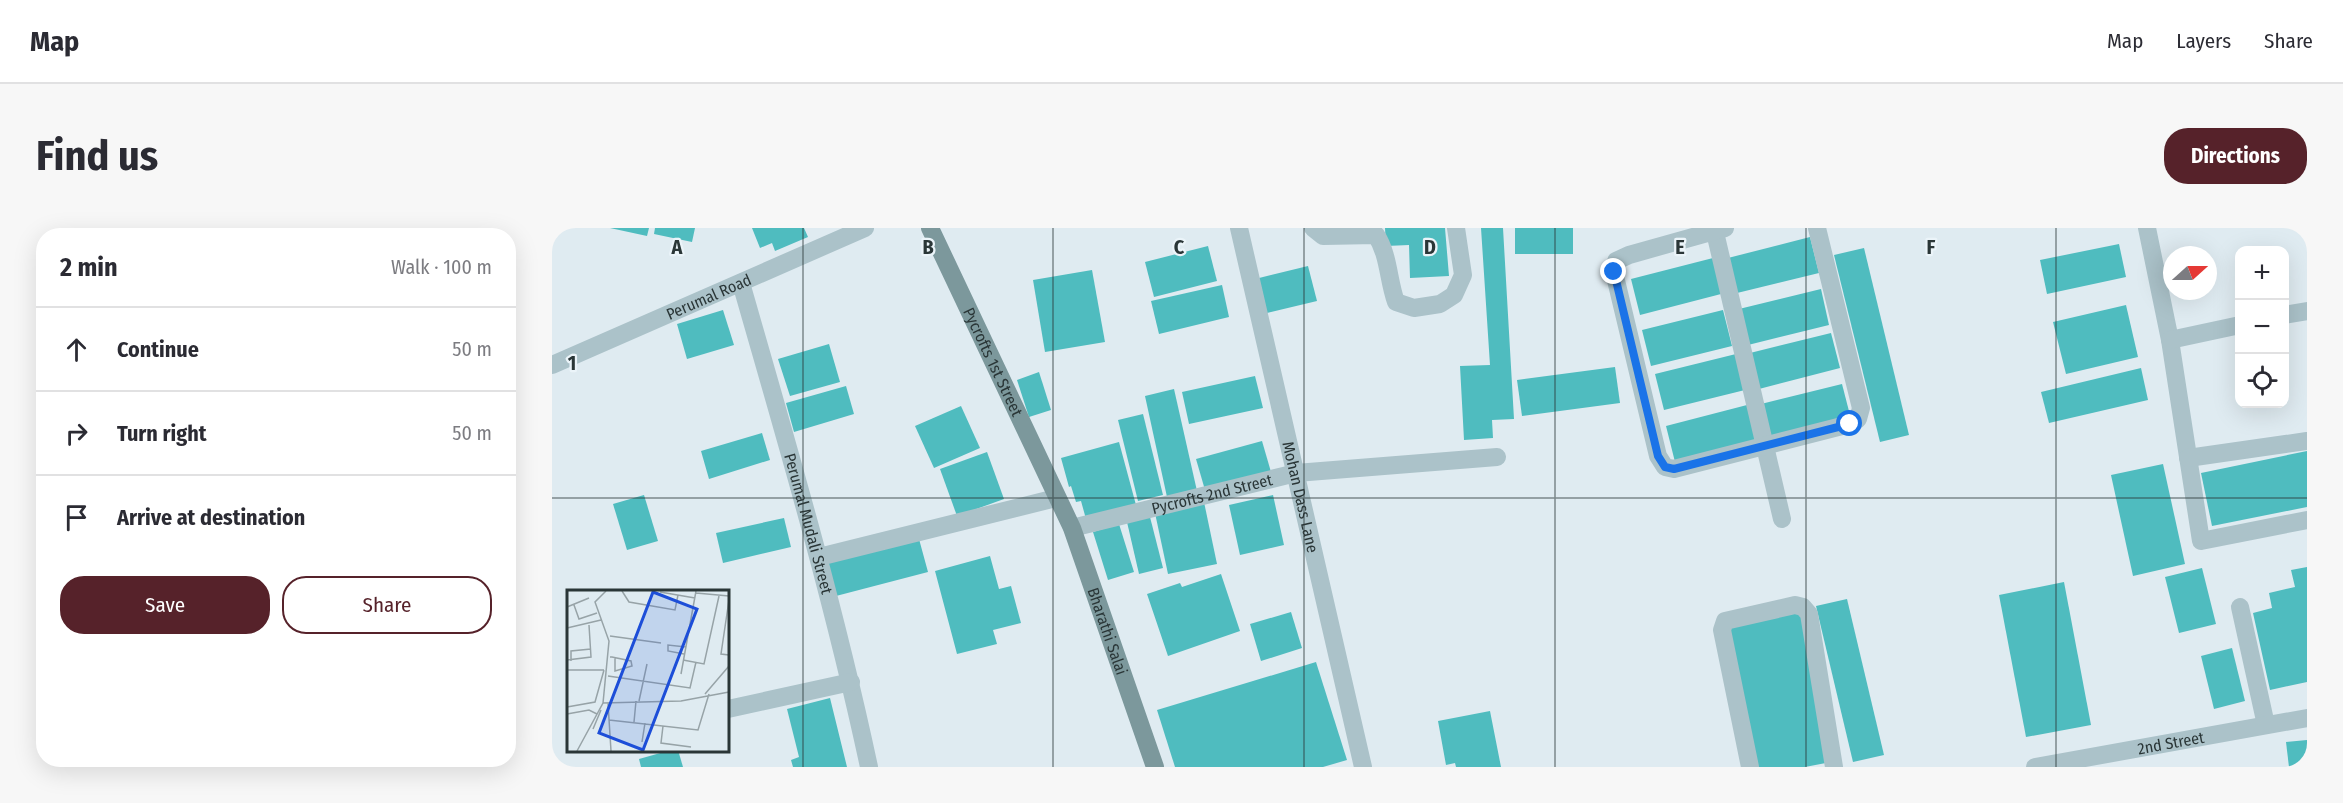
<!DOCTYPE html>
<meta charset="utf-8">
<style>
:root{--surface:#fff;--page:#f7f7f7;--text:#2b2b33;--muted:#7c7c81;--line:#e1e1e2;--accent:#56222a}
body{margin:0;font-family:"Fira Sans Condensed",sans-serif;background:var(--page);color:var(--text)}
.controls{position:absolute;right:18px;top:18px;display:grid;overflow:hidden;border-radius:12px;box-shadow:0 6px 24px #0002}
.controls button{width:54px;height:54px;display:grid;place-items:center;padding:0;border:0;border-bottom:2px solid var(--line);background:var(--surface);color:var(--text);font:30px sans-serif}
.compass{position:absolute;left:1611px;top:18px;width:54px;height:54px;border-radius:50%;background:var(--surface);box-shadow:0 6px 24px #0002;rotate:69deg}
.stop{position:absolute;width:18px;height:18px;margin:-14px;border:4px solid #1a73e8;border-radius:50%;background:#fff}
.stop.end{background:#1a73e8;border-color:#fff;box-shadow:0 2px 6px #0008}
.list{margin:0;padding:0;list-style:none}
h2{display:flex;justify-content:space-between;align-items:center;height:78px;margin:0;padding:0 24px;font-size:26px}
h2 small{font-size:20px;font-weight:400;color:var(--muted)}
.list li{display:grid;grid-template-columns:39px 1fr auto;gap:18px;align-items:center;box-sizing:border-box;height:84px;padding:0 24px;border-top:2px solid var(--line)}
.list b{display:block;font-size:22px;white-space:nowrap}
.list em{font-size:20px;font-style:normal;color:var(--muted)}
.actions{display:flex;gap:12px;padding:18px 24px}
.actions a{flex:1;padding:14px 0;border:2px solid var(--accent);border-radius:24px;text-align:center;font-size:21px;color:var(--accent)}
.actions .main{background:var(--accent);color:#fff}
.icon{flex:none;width:33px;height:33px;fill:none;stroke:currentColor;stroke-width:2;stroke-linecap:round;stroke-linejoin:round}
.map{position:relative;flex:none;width:1755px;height:539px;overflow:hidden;border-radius:24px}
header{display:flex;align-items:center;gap:36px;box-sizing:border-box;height:84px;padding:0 30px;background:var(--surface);border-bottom:2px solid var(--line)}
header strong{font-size:28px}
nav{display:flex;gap:33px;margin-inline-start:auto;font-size:21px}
.intro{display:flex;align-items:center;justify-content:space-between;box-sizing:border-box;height:144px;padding:0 36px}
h1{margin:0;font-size:42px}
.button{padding:15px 27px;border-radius:24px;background:var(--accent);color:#fff;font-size:21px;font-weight:700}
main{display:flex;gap:36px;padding:0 36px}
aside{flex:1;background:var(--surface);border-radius:24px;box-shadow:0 6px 24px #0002}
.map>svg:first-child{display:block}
.building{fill:#4fbcbf}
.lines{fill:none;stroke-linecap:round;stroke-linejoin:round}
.street{stroke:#abc2c9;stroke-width:18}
.secondary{stroke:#7c989c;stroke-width:18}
.route{stroke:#1a73e8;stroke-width:8}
.grid{fill:none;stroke:#2a3637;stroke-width:1.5;stroke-opacity:0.55}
.labels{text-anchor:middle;stroke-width:4.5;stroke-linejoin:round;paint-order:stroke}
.street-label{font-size:16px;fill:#2a3637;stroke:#ebf4f9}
.inset-road{fill:none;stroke:#97a3a7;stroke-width:1.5}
.view{fill:#1d4ed8;fill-opacity:0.15;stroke:#1d4ed8;stroke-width:3}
.inset-edge{fill:none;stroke:#2a3637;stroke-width:3}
.grid-label{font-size:20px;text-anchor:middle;font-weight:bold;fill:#2a3637;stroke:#ebf4f9;stroke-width:4.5;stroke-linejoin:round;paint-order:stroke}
</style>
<header>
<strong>Map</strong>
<nav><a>Map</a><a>Layers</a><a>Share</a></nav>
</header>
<div class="intro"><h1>Find us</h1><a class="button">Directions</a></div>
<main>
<aside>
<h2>2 min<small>Walk · 100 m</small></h2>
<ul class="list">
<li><svg class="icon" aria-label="ahead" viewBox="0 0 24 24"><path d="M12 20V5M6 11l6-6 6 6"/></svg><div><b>Continue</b></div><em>50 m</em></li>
<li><svg class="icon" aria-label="right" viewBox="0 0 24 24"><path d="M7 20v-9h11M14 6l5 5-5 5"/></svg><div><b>Turn right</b></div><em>50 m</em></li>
<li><svg class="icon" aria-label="arrive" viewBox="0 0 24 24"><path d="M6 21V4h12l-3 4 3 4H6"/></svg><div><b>Arrive at destination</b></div></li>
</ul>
<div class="actions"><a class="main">Save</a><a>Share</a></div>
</aside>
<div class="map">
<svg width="1755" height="539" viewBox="0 0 1755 539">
<rect width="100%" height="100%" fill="#dfebf1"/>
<!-- building -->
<g class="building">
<polygon points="58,0 97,0 95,8"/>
<polygon points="103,0 143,0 140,14 102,6"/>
<polygon points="200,0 252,0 256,9 223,23 220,15 208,20"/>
<polygon points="833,0 893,0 897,48 858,50 857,17 834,18"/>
<polygon points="929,0 951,0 962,191 940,192 941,210 912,212 908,138 938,137"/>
<rect x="963" y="0" width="58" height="26"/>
<polygon points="1258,9 1267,45 1185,65 1176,30"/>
<polygon points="1567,16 1574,49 1495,66 1488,32"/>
<polygon points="656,18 665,53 602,69 593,34"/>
<polygon points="1312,20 1357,207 1328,214 1282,27"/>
<polygon points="1161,30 1169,66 1088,87 1079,51"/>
<polygon points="756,38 765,73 715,85 707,50"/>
<polygon points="540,42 553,114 493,124 481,52"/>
<polygon points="670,57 677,89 607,106 599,73"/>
<polygon points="1269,61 1277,97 1196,117 1187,81"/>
<polygon points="1574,77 1586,129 1514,146 1501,94"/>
<polygon points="171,82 182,117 135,131 125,96"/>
<polygon points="1171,82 1180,118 1099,138 1090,102"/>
<polygon points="1279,105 1288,140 1207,161 1198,125"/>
<polygon points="277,116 288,154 238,168 226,131"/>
<polygon points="1184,126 1193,162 1112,182 1103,146"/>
<polygon points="1063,139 1068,175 970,188 965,152"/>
<polygon points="1589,140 1596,172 1497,195 1489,164"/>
<polygon points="487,144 499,182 477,189 465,152"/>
<polygon points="703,148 711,180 637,196 630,164"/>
<polygon points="1290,156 1299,191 1218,212 1209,176"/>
<polygon points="294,158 302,186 242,204 234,175"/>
<polygon points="622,161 645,263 615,269 593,168"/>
<polygon points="1195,177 1204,213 1123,234 1114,198"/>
<polygon points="409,178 428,220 382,240 363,198"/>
<polygon points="591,186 611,267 586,273 566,192"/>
<polygon points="210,205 218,232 157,251 149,223"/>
<polygon points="710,213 719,244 653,262 644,231"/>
<polygon points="567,214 584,277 534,291 529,273 524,274 519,258 517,259 509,230"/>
<polygon points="1755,223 1755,279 1660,298 1649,245"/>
<polygon points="435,224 452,271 405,288 388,241"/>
<polygon points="1611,236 1633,336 1581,348 1559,247"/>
<polygon points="92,267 106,313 75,322 61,276"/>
<polygon points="721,267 732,317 688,327 677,277"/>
<polygon points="652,274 665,336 616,346 603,285"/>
<polygon points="598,289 611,340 587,346 575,294"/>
<polygon points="232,290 239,319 171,335 164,305"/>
<polygon points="567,296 582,344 556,352 541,304"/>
<polygon points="367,311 376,344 284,368 275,335"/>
<polygon points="438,328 447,361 459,358 469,395 441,402 445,416 405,426 383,343"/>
<polygon points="1755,339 1755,454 1718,462 1701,385 1720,380 1717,365 1743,359 1739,342"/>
<polygon points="1650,340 1664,396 1627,405 1613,349"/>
<polygon points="669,346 688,403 616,428 595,366 628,355 630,359"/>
<polygon points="1512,354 1539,497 1474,509 1447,367"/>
<polygon points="1295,371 1332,527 1301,534 1264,378"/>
<polygon points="1249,382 1279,534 1253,539 1203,539 1175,397"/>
<polygon points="739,384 750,420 709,433 698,396"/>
<polygon points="1680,420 1693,473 1662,481 1649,428"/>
<polygon points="764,434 795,532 771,539 623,539 605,482"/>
<polygon points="278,470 295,539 241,539 239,532 247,529 235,481"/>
<polygon points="938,483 949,539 904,539 903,535 894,537 886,493"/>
<polygon points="1755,512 1755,539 1737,539 1734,514"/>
<polygon points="119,522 126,522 131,539 89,539 87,531"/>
</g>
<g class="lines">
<!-- street -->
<g class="street">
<path id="s1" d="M687,0L811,539"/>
<path d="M761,0L771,8L824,7C837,27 836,52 844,74L862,80L888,76L902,67L911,47L904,0"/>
<polyline points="1162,0 1230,291"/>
<polyline points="1173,0 1077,27 1064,33 1062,44 1106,228 1113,239 1122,241 1298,196 1306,191 1309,180 1265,0"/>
<polyline points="1595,0 1618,112 1649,313 1755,292"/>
<path id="s2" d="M189,55C235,215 282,375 317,539"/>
<polyline points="1732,87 1755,83"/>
<polyline points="1618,112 1688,97"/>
<path id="s3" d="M0,137L313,0"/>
<polyline points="1636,230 1755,213"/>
<path id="s4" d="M520,300L744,245L945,229"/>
<polyline points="267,329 504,270"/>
<polyline points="1688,379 1714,497"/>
<polyline points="176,481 299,454"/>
<polyline points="1198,539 1170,402 1173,393 1243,377 1251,379 1257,386 1282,539"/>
<path id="s5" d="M1483,539L1755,490"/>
</g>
<!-- secondary -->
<path class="secondary" id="s6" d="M378,0L520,300L603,539"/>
</g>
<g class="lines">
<!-- route -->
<polyline class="route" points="1062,44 1106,228 1113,239 1122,241 1298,196"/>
</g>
<!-- grid -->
<path class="grid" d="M251,0V539M501,0V539M752,0V539M1003,0V539M1254,0V539M1504,0V539M0,270H1755"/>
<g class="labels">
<!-- street labels -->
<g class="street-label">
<text dy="6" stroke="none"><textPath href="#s3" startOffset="171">Perumal Road</textPath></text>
<text dy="6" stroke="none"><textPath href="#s6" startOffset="148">Pycrofts 1st Street</textPath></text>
<text dy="6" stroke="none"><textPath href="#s4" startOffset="144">Pycrofts 2nd Street</textPath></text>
<text dy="6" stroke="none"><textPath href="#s1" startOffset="276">Mohan Dass Lane</textPath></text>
<text dy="6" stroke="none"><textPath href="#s2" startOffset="250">Perumal Mudali Street</textPath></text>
<text dy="6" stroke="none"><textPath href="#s6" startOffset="441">Bharathi Salai</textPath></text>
<text dy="6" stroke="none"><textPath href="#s5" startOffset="138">2nd Street</textPath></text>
</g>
</g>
<!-- overview -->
<g transform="translate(15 362)">
<rect width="162" height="162" fill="#dfebf1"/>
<path class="inset-road" d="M55,1L62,12L108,20L111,5M93,2L128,8M129,3L162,6M162,10L154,64L162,65M7,15L12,29L30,23M0,17L22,8M0,38L34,30M43,46L94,53M117,64L101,61V55L119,57M43,67H45L64,71L65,76L48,81V68M0,70L24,67L22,35M116,70L137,74L152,6M4,71V61L24,59M0,80H37M114,84L129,1M41,86L123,98L129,72M138,104L162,76M72,111L80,74M36,113L114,111L162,102M41,113L44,161M0,117L28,112L37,80M0,124L22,120L30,124M42,130L131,140L142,104M67,132L69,111M96,136L94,153L124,157M26,139L34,120M75,152L78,133M10,161L36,113L42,51L28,12L39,1"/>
<path class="view" d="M86,2L130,19L76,160L32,143Z"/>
<rect width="162" height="162" class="inset-edge"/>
</g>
<g class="grid-label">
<text x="125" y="26">A</text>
<text x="376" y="26">B</text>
<text x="627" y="26">C</text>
<text x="878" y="26">D</text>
<text x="1128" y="26">E</text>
<text x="1379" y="26">F</text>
<text x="20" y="142">1</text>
</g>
</svg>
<div class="controls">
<button>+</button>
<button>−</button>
<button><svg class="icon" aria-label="locate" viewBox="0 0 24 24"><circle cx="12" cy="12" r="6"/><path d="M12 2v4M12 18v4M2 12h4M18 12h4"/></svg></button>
</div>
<svg class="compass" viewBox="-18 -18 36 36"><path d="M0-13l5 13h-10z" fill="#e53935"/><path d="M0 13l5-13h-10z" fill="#7c7c81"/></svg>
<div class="stop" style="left:1298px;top:196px"></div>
<div class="stop end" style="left:1062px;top:44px"></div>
</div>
</main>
